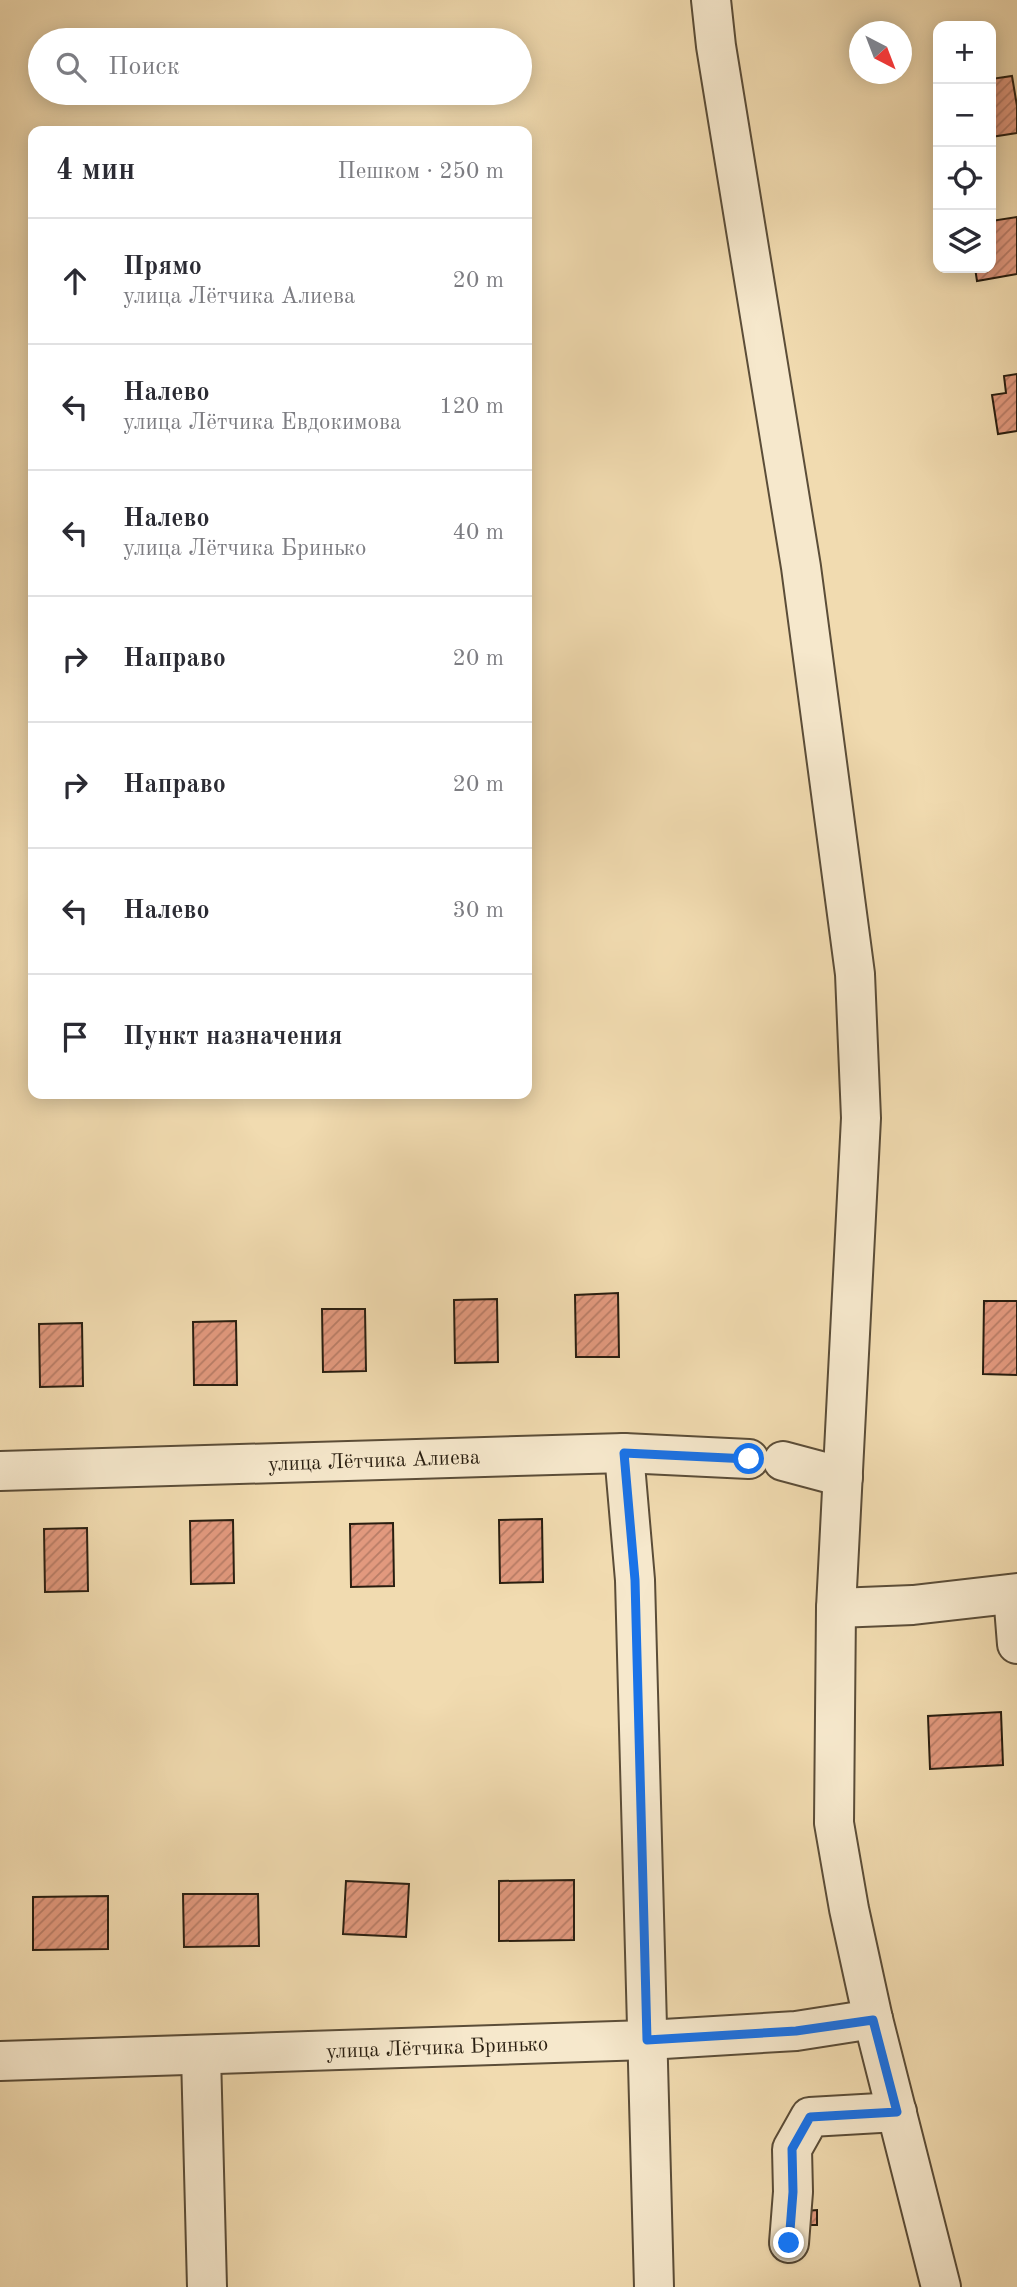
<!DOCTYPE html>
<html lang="ru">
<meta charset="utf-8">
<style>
:root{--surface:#fff;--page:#f2f2f3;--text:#2b2b33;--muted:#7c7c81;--line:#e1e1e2}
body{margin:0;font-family:"Old Standard TT",serif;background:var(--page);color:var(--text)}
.controls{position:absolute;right:21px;top:21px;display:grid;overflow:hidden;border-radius:14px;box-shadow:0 4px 18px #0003}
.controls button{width:63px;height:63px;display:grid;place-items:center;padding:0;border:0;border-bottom:2px solid var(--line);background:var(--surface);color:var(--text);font:35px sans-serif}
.compass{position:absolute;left:849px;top:21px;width:63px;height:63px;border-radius:50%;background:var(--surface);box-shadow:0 4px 18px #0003;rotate:138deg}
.stop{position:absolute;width:21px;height:21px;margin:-16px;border:5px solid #1a73e8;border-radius:50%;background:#fff}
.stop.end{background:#1a73e8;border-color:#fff;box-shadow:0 2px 7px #0008}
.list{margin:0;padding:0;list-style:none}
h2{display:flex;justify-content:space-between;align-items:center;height:91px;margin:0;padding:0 28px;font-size:30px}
h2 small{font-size:23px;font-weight:400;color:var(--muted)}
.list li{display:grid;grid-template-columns:46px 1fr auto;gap:21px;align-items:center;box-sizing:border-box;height:126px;padding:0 28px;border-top:2px solid var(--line)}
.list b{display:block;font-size:26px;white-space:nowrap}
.list p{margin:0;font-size:23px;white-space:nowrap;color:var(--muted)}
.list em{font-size:23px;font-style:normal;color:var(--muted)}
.icon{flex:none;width:38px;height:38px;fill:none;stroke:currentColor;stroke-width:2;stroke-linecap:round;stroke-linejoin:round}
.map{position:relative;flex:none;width:1017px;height:2287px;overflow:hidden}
.search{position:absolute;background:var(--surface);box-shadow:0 4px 18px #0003;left:28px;top:28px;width:504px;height:77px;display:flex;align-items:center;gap:18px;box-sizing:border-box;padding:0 24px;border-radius:38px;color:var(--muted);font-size:26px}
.panel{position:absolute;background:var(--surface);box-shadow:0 4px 18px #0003;left:28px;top:126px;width:504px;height:973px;border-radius:14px}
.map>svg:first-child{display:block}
.building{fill:url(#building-hatch);stroke:#291e10;stroke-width:2}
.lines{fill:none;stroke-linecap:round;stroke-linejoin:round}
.minor-casing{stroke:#5b4d38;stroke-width:42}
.minor{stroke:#f6e8cc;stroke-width:38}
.route{stroke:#1a73e8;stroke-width:9}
.labels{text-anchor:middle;stroke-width:5;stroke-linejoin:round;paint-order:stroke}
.street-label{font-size:21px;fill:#291e10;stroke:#f6e8cc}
</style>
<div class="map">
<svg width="1017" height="2287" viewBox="0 0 1017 2287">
<defs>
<pattern id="building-hatch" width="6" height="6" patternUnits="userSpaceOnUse" patternTransform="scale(1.75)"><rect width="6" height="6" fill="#e2997e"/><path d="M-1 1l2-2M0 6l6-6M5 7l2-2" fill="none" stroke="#b77c66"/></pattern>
</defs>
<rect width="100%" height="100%" fill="#f1dbb0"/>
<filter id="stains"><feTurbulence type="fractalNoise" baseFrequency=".00286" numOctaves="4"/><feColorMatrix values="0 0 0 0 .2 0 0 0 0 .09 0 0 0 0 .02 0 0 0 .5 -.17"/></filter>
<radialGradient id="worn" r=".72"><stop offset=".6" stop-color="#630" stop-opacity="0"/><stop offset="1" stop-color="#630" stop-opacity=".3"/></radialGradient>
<!-- building -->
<g class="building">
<polygon points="1012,76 1017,106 1017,133 991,137 991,79"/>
<polygon points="1017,217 1017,274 977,281 975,268 991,268 991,221"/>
<polygon points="1017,374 1017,431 998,434 992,395 1006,393 1004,376"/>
<polygon points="618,1293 619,1357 576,1357 575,1295"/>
<polygon points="497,1299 498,1362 455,1363 454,1300"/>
<polygon points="984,1301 1017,1301 1017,1375 983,1374"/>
<polygon points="322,1309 365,1309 366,1371 323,1372"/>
<polygon points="236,1321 237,1385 194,1385 193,1322"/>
<polygon points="82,1323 83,1386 40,1387 39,1324"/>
<polygon points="542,1519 543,1582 500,1583 499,1520"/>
<polygon points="233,1520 234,1583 191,1584 190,1521"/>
<polygon points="393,1523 394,1586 351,1587 350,1524"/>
<polygon points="87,1528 88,1591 45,1592 44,1529"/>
<polygon points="1001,1712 1003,1765 930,1769 928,1716"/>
<polygon points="574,1880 574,1940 499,1941 499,1881"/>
<polygon points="346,1881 409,1884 406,1937 343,1934"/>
<polygon points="183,1894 258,1894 259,1946 184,1947"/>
<polygon points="108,1896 108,1949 33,1950 33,1897"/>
<polygon points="817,2210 817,2225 804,2225 804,2211"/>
</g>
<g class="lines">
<!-- minor casing -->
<g class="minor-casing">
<g id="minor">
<polyline points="711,0 716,46 801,567 855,974 861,1118 836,1608 834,1823 849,1909 873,2019 941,2287"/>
<polyline points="624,1453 635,1580 654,2287"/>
<polyline points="783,1461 843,1477"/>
<polyline points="0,1471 624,1453 749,1459"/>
<polyline points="1013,1594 1017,1644"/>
<polyline points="836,1608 913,1605 1017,1593"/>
<polyline points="201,2055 207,2287"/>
<polyline points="0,2061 647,2040 796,2031 873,2019"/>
<polyline points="789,2243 793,2192 792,2149 810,2117 897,2112"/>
</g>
</g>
<!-- minor -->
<use href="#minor" class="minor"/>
</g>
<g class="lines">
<!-- route -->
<polyline class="route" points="749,1459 624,1453 635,1580 647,2040 796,2031 873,2020 897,2112 810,2117 792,2149 793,2192 789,2243"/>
</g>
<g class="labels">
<!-- street labels -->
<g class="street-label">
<text transform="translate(374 1460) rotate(-2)" y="7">улица Лётчика Алиева</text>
<text transform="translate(437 2047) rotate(-2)" y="7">улица Лётчика Бринько</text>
</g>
</g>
<rect width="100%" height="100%" filter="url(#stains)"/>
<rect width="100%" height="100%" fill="url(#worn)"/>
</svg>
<div class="controls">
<button>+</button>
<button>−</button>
<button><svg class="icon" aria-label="locate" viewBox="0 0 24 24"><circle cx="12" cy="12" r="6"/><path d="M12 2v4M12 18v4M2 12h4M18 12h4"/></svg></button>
<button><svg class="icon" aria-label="layers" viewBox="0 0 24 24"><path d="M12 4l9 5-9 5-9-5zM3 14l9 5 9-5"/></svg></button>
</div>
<svg class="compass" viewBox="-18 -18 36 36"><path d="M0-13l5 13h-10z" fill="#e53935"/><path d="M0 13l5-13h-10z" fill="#7c7c81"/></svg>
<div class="stop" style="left:749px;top:1459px"></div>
<div class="stop end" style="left:789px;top:2243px"></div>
<div class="search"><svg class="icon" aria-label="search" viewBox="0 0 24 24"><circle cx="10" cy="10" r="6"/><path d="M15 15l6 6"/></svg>Поиск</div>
<section class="panel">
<h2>4 мин<small>Пешком · 250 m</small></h2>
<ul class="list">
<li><svg class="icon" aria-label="ahead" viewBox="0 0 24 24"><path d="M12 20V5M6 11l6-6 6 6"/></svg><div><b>Прямо</b><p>улица Лётчика Алиева</p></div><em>20 m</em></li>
<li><svg class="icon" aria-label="left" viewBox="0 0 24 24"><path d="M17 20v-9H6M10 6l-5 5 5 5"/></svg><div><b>Налево</b><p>улица Лётчика Евдокимова</p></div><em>120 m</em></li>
<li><svg class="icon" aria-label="left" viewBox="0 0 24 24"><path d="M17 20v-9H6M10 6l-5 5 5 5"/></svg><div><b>Налево</b><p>улица Лётчика Бринько</p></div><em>40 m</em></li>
<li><svg class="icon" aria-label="right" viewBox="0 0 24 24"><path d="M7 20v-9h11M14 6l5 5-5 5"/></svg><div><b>Направо</b></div><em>20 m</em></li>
<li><svg class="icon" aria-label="right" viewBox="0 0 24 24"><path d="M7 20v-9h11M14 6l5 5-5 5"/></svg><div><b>Направо</b></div><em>20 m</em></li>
<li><svg class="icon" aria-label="left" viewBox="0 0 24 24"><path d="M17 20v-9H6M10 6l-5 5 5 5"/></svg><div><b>Налево</b></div><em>30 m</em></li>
<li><svg class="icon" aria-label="arrive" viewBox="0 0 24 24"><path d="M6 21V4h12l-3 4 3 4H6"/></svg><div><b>Пункт назначения</b></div></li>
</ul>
</section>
</div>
